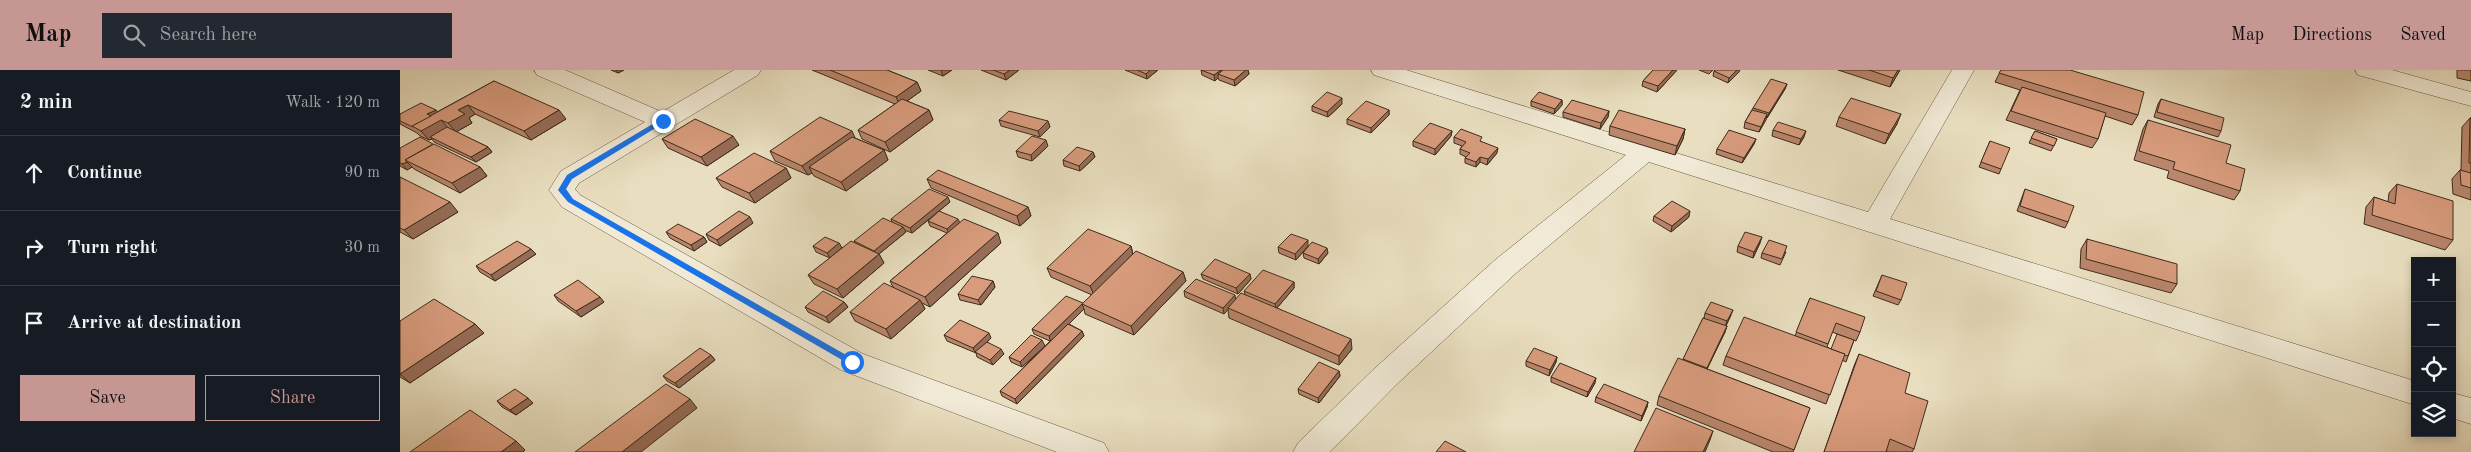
<!DOCTYPE html>
<meta charset="utf-8">
<style>
:root{--surface:#171b24;--page:#242831;--text:#f1f3f6;--muted:#9ea1a6;--line:#363941;--accent:#c59692}
body{margin:0;font-family:"Old Standard TT",serif;background:var(--page);color:var(--text)}
.controls{position:absolute;right:15px;bottom:15px;display:grid;overflow:hidden;border-radius:0px;box-shadow:0 2px 8px #0003}
.controls button{width:45px;height:45px;display:grid;place-items:center;padding:0;border:0;border-bottom:1px solid var(--line);background:var(--surface);color:var(--text);font:25px sans-serif}
.stop{position:absolute;width:15px;height:15px;margin:-11px;border:4px solid #1a73e8;border-radius:50%;background:#fff}
.stop.end{background:#1a73e8;border-color:#fff;box-shadow:0 1px 5px #0008}
.list{margin:0;padding:0;list-style:none}
h2{display:flex;justify-content:space-between;align-items:center;height:65px;margin:0;padding:0 20px;font-size:21px}
h2 small{font-size:16px;font-weight:400;color:var(--muted)}
.list li{display:grid;grid-template-columns:32px 1fr auto;gap:15px;align-items:center;box-sizing:border-box;height:75px;padding:0 20px;border-top:1px solid var(--line)}
.list b{display:block;font-size:19px;white-space:nowrap}
.list em{font-size:16px;font-style:normal;color:var(--muted)}
.actions{display:flex;gap:10px;padding:15px 20px}
.actions a{flex:1;padding:11px 0;border:1px solid var(--accent);border-radius:0px;text-align:center;font-size:18px;color:var(--accent)}
.actions .main{background:var(--accent);color:#111}
.icon{flex:none;width:28px;height:28px;fill:none;stroke:currentColor;stroke-width:2;stroke-linecap:round;stroke-linejoin:round}
.map{position:relative;flex:none;width:2071px;height:382px;overflow:hidden}
header{display:flex;align-items:center;gap:30px;box-sizing:border-box;height:70px;padding:0 25px;background:var(--accent);color:#111}
header strong{font-size:24px}
nav{display:flex;gap:28px;margin-inline-start:auto;font-size:18px}
.search{width:350px;height:45px;background:var(--page);display:flex;align-items:center;gap:12px;box-sizing:border-box;padding:0 18px;border-radius:0px;color:var(--muted);font-size:19px}
main{display:flex}
aside{flex:1;background:var(--surface)}
.map>svg:first-child{display:block}
.lines{fill:none;stroke-linecap:round;stroke-linejoin:round}
.minor-casing{stroke:#685944;stroke-width:1}
.minor{fill:#f1ead6;fill-rule:evenodd}
.wall{fill:#ba866c;stroke:#3d2c1b}
.shaded-wall{fill:#976d58;stroke:#3d2c1b}
.building{fill:#d89c7d;stroke:#3d2c1b}
.route{fill:#1a73e8}
</style>
<header>
<strong>Map</strong>
<div class="search"><svg class="icon" aria-label="search" viewBox="0 0 24 24"><circle cx="10" cy="10" r="6"/><path d="M15 15l6 6"/></svg>Search here</div>
<nav><a>Map</a><a>Directions</a><a>Saved</a></nav>
</header>
<main>
<aside>
<h2>2 min<small>Walk · 120 m</small></h2>
<ul class="list">
<li><svg class="icon" aria-label="ahead" viewBox="0 0 24 24"><path d="M12 20V5M6 11l6-6 6 6"/></svg><div><b>Continue</b></div><em>90 m</em></li>
<li><svg class="icon" aria-label="right" viewBox="0 0 24 24"><path d="M7 20v-9h11M14 6l5 5-5 5"/></svg><div><b>Turn right</b></div><em>30 m</em></li>
<li><svg class="icon" aria-label="arrive" viewBox="0 0 24 24"><path d="M6 21V4h12l-3 4 3 4H6"/></svg><div><b>Arrive at destination</b></div></li>
</ul>
<div class="actions"><a class="main">Save</a><a>Share</a></div>
</aside>
<div class="map">
<svg width="2071" height="382" viewBox="0 0 2071 382">
<rect width="100%" height="100%" fill="#e9dfc0"/>
<filter id="stains"><feTurbulence type="fractalNoise" baseFrequency=".004" numOctaves="4"/><feColorMatrix values="0 0 0 0 .2 0 0 0 0 .09 0 0 0 0 .02 0 0 0 .5 -.17"/></filter>
<radialGradient id="worn" r=".72"><stop offset=".6" stop-color="#630" stop-opacity="0"/><stop offset="1" stop-color="#630" stop-opacity=".3"/></radialGradient>
<g class="lines">
<!-- minor casing -->
<g class="minor-casing">
<g id="minor">
<polygon points="134,0 165,0 262,42 334,0 361,0 358,5 179,113 175,119 180,125 463,284 704,373 709,382 657,382 441,300 162,137 149,120 161,101 245,52 137,5"/>
<polygon points="971,0 1006,0 1468,142 1552,0 1574,0 1490,149 2015,311 2015,335 1249,92 1115,204 996,315 930,382 893,382 898,373 974,299 1095,190 1226,85 974,5"/>
<polygon points="1955,0 1992,0 2071,22 2071,36 1958,5"/>
<polygon points="2052,323 2071,328 2071,354 2052,348"/>
</g>
</g>
<!-- minor -->
<use href="#minor" class="minor"/>
</g>
<!-- wall -->
<g class="wall">
<polygon points="211,0 224,0 218,3"/>
<polygon points="412,0 487,0 517,12 521,21 507,31 529,40 533,50 490,82 462,69 458,60 495,34"/>
<polygon points="528,0 552,0 543,6"/>
<polygon points="581,0 619,0 606,10"/>
<polygon points="725,0 758,0 747,9"/>
<polygon points="801,0 848,0 849,4 835,16 819,10 818,8 815,11 802,5"/>
<polygon points="1253,0 1277,0 1257,22 1242,16 1243,11"/>
<polygon points="1299,0 1313,0 1309,4"/>
<polygon points="1438,0 1500,0 1490,17"/>
<polygon points="1601,0 1738,45 1732,55 1705,46 1698,69 1692,78 1606,50 1620,20 1595,12"/>
<polygon points="2057,0 2071,0 2071,11 2057,8"/>
<polygon points="1314,1 1339,2 1328,13 1313,6"/>
<polygon points="94,11 166,49 131,70 75,44 69,48 72,53 56,62 88,77 92,82 76,92 34,72 32,69 29,70 20,66 17,63 0,54 0,44 36,40 37,42"/>
<polygon points="1387,14 1385,19 1367,48 1366,48 1359,62 1344,58 1345,52 1353,38"/>
<polygon points="1761,29 1821,61 1818,67 1754,47 1758,34"/>
<polygon points="1162,30 1162,35 1154,44 1131,36 1131,31"/>
<polygon points="942,34 928,47 912,41 912,36"/>
<polygon points="989,40 989,45 971,63 947,54 947,49"/>
<polygon points="1209,41 1208,47 1200,59 1163,47 1163,42"/>
<polygon points="1439,47 1497,54 1485,74 1436,56"/>
<polygon points="2070,48 2071,48 2071,130 2053,124 2052,109 2060,100 2061,100 2062,57"/>
<polygon points="599,50 648,51 650,57 640,67 601,56"/>
<polygon points="1748,50 1826,93 1840,121 1834,130 1767,108 1769,101 1734,90 1743,59"/>
<polygon points="1210,56 1285,59 1283,69 1275,85 1209,65"/>
<polygon points="1373,60 1404,67 1399,75 1372,66"/>
<polygon points="1052,61 1051,66 1035,85 1013,76 1013,71"/>
<polygon points="1635,61 1657,69 1651,81 1629,73"/>
<polygon points="1054,67 1082,72 1097,83 1087,95 1080,92 1076,97 1065,93 1065,88 1066,87 1060,84 1060,79 1062,76 1054,73"/>
<polygon points="455,68 484,80 488,90 446,121 414,106 412,103 408,105 375,91 370,81"/>
<polygon points="262,69 339,75 307,96 268,78"/>
<polygon points="1356,69 1354,74 1342,93 1316,84 1317,79"/>
<polygon points="1590,71 1601,99 1599,104 1579,97"/>
<polygon points="648,76 632,91 618,87 616,81"/>
<polygon points="0,78 80,97 87,106 60,123 14,99 12,97 7,100 0,96"/>
<polygon points="693,82 695,87 680,101 664,96 663,90"/>
<polygon points="386,98 391,108 355,133 322,117 316,108"/>
<polygon points="0,107 58,142 13,169 0,162"/>
<polygon points="527,109 628,137 631,146 620,156 531,118"/>
<polygon points="1997,114 2053,170 2045,180 1964,154 1966,137 1974,127 1988,132 1989,123"/>
<polygon points="1625,119 1668,152 1665,158 1617,141"/>
<polygon points="550,132 539,141 560,153 601,173 530,237 522,233 525,239 491,269 455,251 450,242 493,217 490,211 547,163 530,156 528,151 537,143 512,163 504,160 506,162 479,184 484,193 443,228 414,214 408,205 430,188 416,182 413,176 439,173 442,178 455,173 454,171 492,152 491,149"/>
<polygon points="1254,146 1289,147 1271,162 1253,151"/>
<polygon points="353,153 320,176 309,170 306,164"/>
<polygon points="266,162 304,167 307,172 294,181 270,168"/>
<polygon points="1687,169 1777,214 1771,223 1680,198 1681,179"/>
<polygon points="1360,173 1353,188 1337,182 1338,176"/>
<polygon points="731,176 733,184 783,202 786,211 734,265 685,244 684,239 669,254 682,261 684,266 617,334 602,326 600,321 650,271 634,264 632,259 683,234 692,225 651,207 647,198"/>
<polygon points="908,176 896,190 879,183 878,177"/>
<polygon points="131,179 136,184 95,211 80,202 76,196"/>
<polygon points="1386,182 1380,195 1361,188 1362,183"/>
<polygon points="903,183 928,183 919,194 904,188"/>
<polygon points="801,204 850,204 851,209 838,224 803,209"/>
<polygon points="1482,205 1501,230 1498,235 1473,226"/>
<polygon points="593,211 595,217 581,235 560,230 558,224"/>
<polygon points="894,212 894,218 877,238 952,279 939,295 829,248 828,240 824,244 785,227 784,221 836,229 845,224 844,221"/>
<polygon points="154,225 204,232 181,247 158,231"/>
<polygon points="1410,228 1460,262 1456,271 1432,262 1427,277 1431,279 1454,270 1446,292 1442,290 1426,334 1323,295 1326,286 1395,266"/>
<polygon points="444,232 448,237 429,253 408,242 405,237"/>
<polygon points="1305,243 1331,245 1326,256 1327,256 1325,262 1307,299 1410,338 1393,382 1373,382 1257,335 1259,326 1283,290 1303,248 1304,248"/>
<polygon points="0,251 75,254 84,263 10,313 0,307"/>
<polygon points="544,265 591,268 587,272 604,284 593,295 577,287 576,283 547,271"/>
<polygon points="645,276 622,297 611,292 609,287"/>
<polygon points="1459,284 1505,323 1514,379 1512,382 1489,382 1487,381 1486,382 1424,382 1454,296"/>
<polygon points="311,285 315,290 279,318 267,311 263,306"/>
<polygon points="1157,287 1156,292 1149,306 1126,296 1126,291"/>
<polygon points="939,301 940,306 919,333 899,324 898,319"/>
<polygon points="1151,307 1195,313 1187,327 1151,312"/>
<polygon points="1196,327 1248,332 1247,337 1241,351 1195,332"/>
<polygon points="128,328 133,333 116,345 102,337 97,331"/>
</g>
<!-- shaded-wall -->
<g class="shaded-wall">
<polygon points="216,0 224,0 218,3"/>
<polygon points="542,0 552,0 543,6 541,1"/>
<polygon points="610,0 619,0 606,10 604,4"/>
<polygon points="750,0 758,0 747,9 746,4"/>
<polygon points="821,0 824,0 818,4 818,8 815,11 814,5"/>
<polygon points="846,0 848,0 849,4 835,16 834,10"/>
<polygon points="1273,0 1277,0 1257,22 1258,16"/>
<polygon points="1337,0 1340,0 1339,2 1328,13 1329,8"/>
<polygon points="1498,0 1500,0 1490,17 1493,8"/>
<polygon points="517,12 521,21 500,36 496,27"/>
<polygon points="1387,14 1385,19 1367,48 1369,43"/>
<polygon points="942,28 942,34 928,47 927,42"/>
<polygon points="1162,30 1162,35 1154,44 1155,39"/>
<polygon points="68,35 75,44 69,48 72,53 56,62 48,53 58,40"/>
<polygon points="36,40 40,45 41,50 49,59 30,67 32,69 29,70 21,61 27,44"/>
<polygon points="159,40 166,49 131,70 124,61"/>
<polygon points="529,40 533,50 490,82 485,72"/>
<polygon points="989,40 989,45 971,63 971,58"/>
<polygon points="1209,41 1208,47 1200,59 1201,53"/>
<polygon points="1367,44 1366,50 1359,62 1361,57"/>
<polygon points="1501,44 1497,54 1485,74 1489,64"/>
<polygon points="648,51 650,57 640,67 638,61"/>
<polygon points="1285,59 1283,69 1275,85 1277,76"/>
<polygon points="452,61 456,70 409,97 412,103 408,105 402,96"/>
<polygon points="1052,61 1051,66 1035,85 1035,79"/>
<polygon points="1406,61 1404,67 1399,75 1401,69"/>
<polygon points="333,66 339,75 307,96 301,87"/>
<polygon points="1356,69 1354,74 1342,93 1344,88"/>
<polygon points="646,70 648,76 632,91 631,85"/>
<polygon points="88,77 92,82 76,92 71,87"/>
<polygon points="1098,78 1097,83 1087,95 1088,89"/>
<polygon points="484,80 488,90 446,121 441,112"/>
<polygon points="693,82 695,87 680,101 679,96"/>
<polygon points="1080,87 1080,92 1076,97 1076,92"/>
<polygon points="7,92 12,97 7,100 2,94"/>
<polygon points="80,97 87,106 60,123 52,113"/>
<polygon points="386,98 391,108 355,133 349,123"/>
<polygon points="548,127 550,132 512,163 510,158"/>
<polygon points="50,132 58,142 13,169 4,160"/>
<polygon points="628,137 631,146 620,156 617,146"/>
<polygon points="1290,141 1289,147 1271,162 1272,156"/>
<polygon points="350,147 353,153 320,176 317,170"/>
<polygon points="558,149 561,155 549,164 547,159"/>
<polygon points="503,157 506,162 479,184 484,193 443,228 437,219 477,186 474,181"/>
<polygon points="598,163 601,173 530,237 525,227"/>
<polygon points="304,167 307,172 294,181 291,175"/>
<polygon points="1362,167 1360,173 1353,188 1354,182"/>
<polygon points="908,170 908,176 896,190 895,184"/>
<polygon points="439,173 442,178 430,188 427,183"/>
<polygon points="731,176 733,185 694,225 690,216"/>
<polygon points="927,178 928,183 919,194 918,189"/>
<polygon points="131,179 136,184 95,211 91,205"/>
<polygon points="783,202 786,211 734,265 731,256"/>
<polygon points="850,204 851,209 838,224 836,218"/>
<polygon points="593,211 595,217 581,235 578,230"/>
<polygon points="894,212 894,218 876,239 875,234"/>
<polygon points="835,225 836,231 828,238 828,240 824,244 823,238"/>
<polygon points="200,227 204,232 181,247 176,241"/>
<polygon points="520,230 525,239 491,269 486,259"/>
<polygon points="444,232 448,237 429,253 426,247"/>
<polygon points="683,233 682,234 684,239 651,272 649,266"/>
<polygon points="1333,240 1331,245 1325,257 1327,251"/>
<polygon points="75,254 84,263 10,313 0,304"/>
<polygon points="1327,256 1325,262 1305,303 1307,298"/>
<polygon points="682,261 684,266 617,334 615,329"/>
<polygon points="589,263 591,268 577,283 575,282 573,278"/>
<polygon points="951,269 952,279 939,295 939,286"/>
<polygon points="642,270 645,276 622,297 620,292"/>
<polygon points="601,279 604,284 593,295 590,290"/>
<polygon points="311,285 315,290 279,318 275,313"/>
<polygon points="1157,287 1156,292 1149,306 1150,300"/>
<polygon points="939,301 940,306 919,333 918,328"/>
<polygon points="1196,308 1195,313 1187,327 1188,322"/>
<polygon points="128,328 133,333 116,345 110,340"/>
<polygon points="290,329 297,338 241,382 222,382"/>
<polygon points="1248,332 1247,337 1241,351 1242,346"/>
<polygon points="1313,361 1310,370 1305,382 1303,382"/>
<polygon points="116,371 125,380 123,382 101,382"/>
</g>
<!-- building -->
<g class="building">
<polygon points="430,0 487,0 517,12 496,27"/>
<polygon points="593,0 610,0 604,4"/>
<polygon points="737,0 750,0 746,4"/>
<polygon points="801,0 821,0 814,5"/>
<polygon points="823,0 846,0 834,10 818,4"/>
<polygon points="1253,0 1273,0 1258,16 1243,11"/>
<polygon points="1315,0 1337,0 1329,8 1314,1"/>
<polygon points="1469,0 1498,0 1493,8"/>
<polygon points="1601,0 1670,0 1744,22 1738,45 1599,3"/>
<polygon points="1371,9 1387,14 1369,43 1353,38"/>
<polygon points="94,11 159,40 124,61 68,35 58,40 65,44 48,53 41,50 21,61 12,56"/>
<polygon points="1622,17 1706,43 1698,69 1611,41"/>
<polygon points="927,22 942,28 927,42 912,36"/>
<polygon points="1139,22 1162,30 1155,39 1131,31"/>
<polygon points="1451,28 1501,44 1489,64 1439,47"/>
<polygon points="502,29 529,40 485,72 458,60"/>
<polygon points="1761,29 1824,48 1821,61 1757,42"/>
<polygon points="1172,30 1209,41 1201,53 1163,42"/>
<polygon points="966,31 989,40 971,58 947,49"/>
<polygon points="21,33 36,40 27,44 31,46 12,56 13,57 0,51 0,44"/>
<polygon points="1219,40 1285,59 1277,76 1210,56"/>
<polygon points="1352,40 1367,44 1361,57 1345,52"/>
<polygon points="609,41 648,51 638,61 599,50"/>
<polygon points="420,47 452,61 402,96 370,81"/>
<polygon points="2070,48 2071,48 2071,93 2069,93"/>
<polygon points="295,49 333,66 301,87 262,69"/>
<polygon points="1748,50 1831,75 1826,93 1845,99 1840,121 1773,99 1775,92 1739,81"/>
<polygon points="1378,52 1406,61 1401,69 1373,60"/>
<polygon points="1030,53 1052,61 1035,79 1013,71"/>
<polygon points="47,57 88,77 71,87 30,67"/>
<polygon points="1061,59 1082,67 1080,71 1098,78 1088,89 1080,87 1076,92 1065,88 1070,83 1060,79 1066,72 1054,67"/>
<polygon points="1329,60 1356,69 1344,88 1317,79"/>
<polygon points="1635,61 1657,69 1654,76 1631,68"/>
<polygon points="632,66 646,70 631,85 616,81"/>
<polygon points="20,67 33,74 5,90 7,92 2,94 0,93 0,78"/>
<polygon points="452,67 484,80 441,112 409,97"/>
<polygon points="1590,71 1610,78 1601,99 1581,92"/>
<polygon points="34,74 80,97 52,113 5,90"/>
<polygon points="677,77 693,82 679,96 663,90"/>
<polygon points="354,83 386,98 349,123 316,108"/>
<polygon points="538,100 628,137 617,146 527,109"/>
<polygon points="2060,100 2071,103 2071,118 2061,115"/>
<polygon points="0,107 50,132 4,160 0,158"/>
<polygon points="1997,114 2053,131 2053,170 1972,145 1974,127 1995,134"/>
<polygon points="529,119 548,127 510,158 491,149"/>
<polygon points="1625,119 1674,136 1668,152 1620,136"/>
<polygon points="1272,131 1290,141 1272,156 1254,146"/>
<polygon points="339,141 350,147 317,170 306,164"/>
<polygon points="539,141 558,149 547,159 528,151"/>
<polygon points="483,148 503,157 474,181 454,171"/>
<polygon points="564,149 598,163 525,227 490,211"/>
<polygon points="278,154 304,167 291,175 266,162"/>
<polygon points="688,159 731,176 690,216 647,198"/>
<polygon points="1345,162 1362,167 1354,182 1338,176"/>
<polygon points="891,164 908,170 895,184 878,177"/>
<polygon points="425,167 439,173 427,183 413,176"/>
<polygon points="1687,169 1777,194 1777,214 1686,189"/>
<polygon points="1369,170 1387,176 1382,189 1362,183"/>
<polygon points="117,171 131,179 91,205 76,196"/>
<polygon points="451,171 479,184 437,219 408,205"/>
<polygon points="912,172 927,178 918,189 903,183"/>
<polygon points="736,181 783,202 731,256 682,234"/>
<polygon points="815,189 850,204 836,218 801,204"/>
<polygon points="863,200 894,212 875,234 844,221"/>
<polygon points="1482,205 1507,213 1501,230 1476,221"/>
<polygon points="572,206 593,211 578,230 558,224"/>
<polygon points="796,209 835,225 823,238 784,221"/>
<polygon points="178,210 200,227 176,241 154,225"/>
<polygon points="484,213 520,230 486,259 450,242"/>
<polygon points="423,221 444,232 426,247 405,237"/>
<polygon points="841,223 951,269 939,286 828,238"/>
<polygon points="666,226 683,233 649,266 632,259"/>
<polygon points="1410,228 1465,247 1460,262 1436,253 1428,274 1396,262"/>
<polygon points="34,229 75,254 0,304 0,251"/>
<polygon points="1311,232 1333,240 1327,251 1305,243"/>
<polygon points="1344,247 1445,284 1430,325 1326,286"/>
<polygon points="1303,248 1327,256 1307,298 1283,289"/>
<polygon points="560,250 589,263 573,278 544,265"/>
<polygon points="668,254 682,261 615,329 600,321"/>
<polygon points="1437,264 1454,270 1448,286 1444,285 1445,284 1431,279"/>
<polygon points="631,265 642,270 620,292 609,287"/>
<polygon points="587,272 601,279 590,290 575,282"/>
<polygon points="300,278 311,285 275,313 263,306"/>
<polygon points="1134,278 1157,287 1150,300 1126,291"/>
<polygon points="1459,284 1510,303 1505,323 1528,331 1514,379 1490,369 1486,382 1424,382"/>
<polygon points="1278,288 1410,338 1394,380 1259,326"/>
<polygon points="919,292 939,301 918,328 898,319"/>
<polygon points="1160,293 1196,308 1188,322 1151,307"/>
<polygon points="266,314 290,329 222,382 175,382"/>
<polygon points="1204,314 1248,332 1242,346 1196,327"/>
<polygon points="115,319 128,328 110,340 97,331"/>
<polygon points="1256,338 1313,361 1303,382 1234,382"/>
<polygon points="70,340 116,371 101,382 10,382"/>
<polygon points="1045,371 1066,382 1036,382"/>
</g>
<!-- route -->
<polygon class="route" points="261,49 267,51 172,109 166,119 173,129 455,290 455,294 449,294 168,132 158,120 167,105"/>
<rect width="100%" height="100%" filter="url(#stains)"/>
<rect width="100%" height="100%" fill="url(#worn)"/>
</svg>
<div class="controls">
<button>+</button>
<button>−</button>
<button><svg class="icon" aria-label="locate" viewBox="0 0 24 24"><circle cx="12" cy="12" r="6"/><path d="M12 2v4M12 18v4M2 12h4M18 12h4"/></svg></button>
<button><svg class="icon" aria-label="layers" viewBox="0 0 24 24"><path d="M12 4l9 5-9 5-9-5zM3 14l9 5 9-5"/></svg></button>
</div>
<div class="stop" style="left:452px;top:292px"></div>
<div class="stop end" style="left:263px;top:51px"></div>
</div>
</main>
